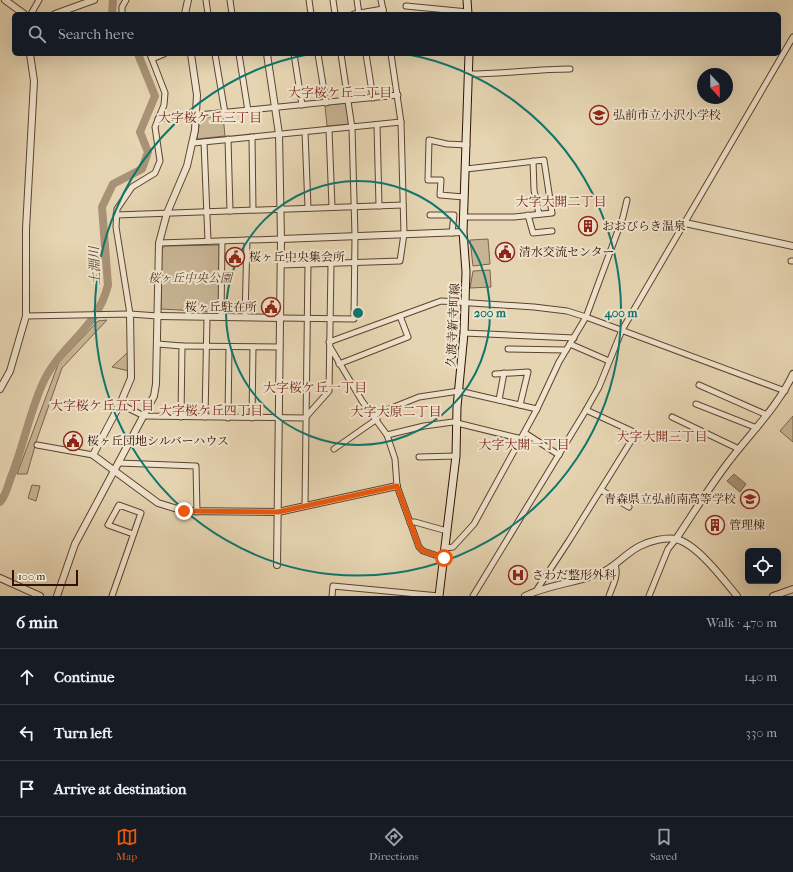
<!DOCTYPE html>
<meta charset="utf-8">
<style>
:root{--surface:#171b24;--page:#20242c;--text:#f1f3f6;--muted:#9ea1a6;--line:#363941;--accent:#ea580c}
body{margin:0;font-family:"IM FELL French Canon","Noto Serif JP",serif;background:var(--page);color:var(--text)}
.controls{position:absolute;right:12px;bottom:12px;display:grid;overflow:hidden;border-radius:6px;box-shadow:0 4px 16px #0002}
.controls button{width:36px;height:36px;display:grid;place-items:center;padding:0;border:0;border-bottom:1px solid var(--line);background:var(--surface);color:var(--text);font:20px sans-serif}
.compass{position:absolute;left:697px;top:68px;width:36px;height:36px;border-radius:50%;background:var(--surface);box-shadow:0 4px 16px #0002;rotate:158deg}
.scale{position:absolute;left:12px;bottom:10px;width:66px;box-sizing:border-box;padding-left:4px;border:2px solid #301103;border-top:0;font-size:11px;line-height:14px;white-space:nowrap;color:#301103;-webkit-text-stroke:3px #efe4cd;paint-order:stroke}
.stop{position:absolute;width:12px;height:12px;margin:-9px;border:3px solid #ea580c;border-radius:50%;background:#fff}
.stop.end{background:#ea580c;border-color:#fff;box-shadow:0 1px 4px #0008}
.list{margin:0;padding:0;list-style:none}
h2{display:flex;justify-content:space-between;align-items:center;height:52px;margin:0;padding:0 16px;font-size:17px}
h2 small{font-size:13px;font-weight:400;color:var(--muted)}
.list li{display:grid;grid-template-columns:26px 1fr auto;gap:12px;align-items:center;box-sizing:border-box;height:56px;padding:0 16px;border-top:1px solid var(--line)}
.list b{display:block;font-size:15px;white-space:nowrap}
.list em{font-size:13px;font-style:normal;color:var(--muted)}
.icon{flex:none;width:22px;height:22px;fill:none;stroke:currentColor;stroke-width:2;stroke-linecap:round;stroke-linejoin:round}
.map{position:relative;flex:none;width:793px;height:596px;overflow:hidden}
.search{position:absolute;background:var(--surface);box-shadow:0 4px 16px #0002;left:12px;right:12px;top:12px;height:44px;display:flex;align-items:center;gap:10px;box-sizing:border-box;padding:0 14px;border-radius:6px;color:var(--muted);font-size:15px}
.sheet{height:220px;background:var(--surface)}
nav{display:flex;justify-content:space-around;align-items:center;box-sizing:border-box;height:56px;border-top:1px solid var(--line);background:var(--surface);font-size:11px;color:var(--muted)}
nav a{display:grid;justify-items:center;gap:2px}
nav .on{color:var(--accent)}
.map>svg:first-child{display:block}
.green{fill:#c7b494;stroke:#7c624c}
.water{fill:#a89276;stroke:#785e48}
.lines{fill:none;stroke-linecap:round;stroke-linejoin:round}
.river{stroke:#a89276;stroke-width:8}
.minor-casing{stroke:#5e422f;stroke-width:7}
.tertiary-casing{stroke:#5e422f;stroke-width:8}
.secondary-casing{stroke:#301103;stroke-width:9}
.minor{stroke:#efe4cd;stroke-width:5}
.tertiary{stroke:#efe4cd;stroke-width:6}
.secondary{stroke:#efe4cd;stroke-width:7}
.route{stroke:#ea580c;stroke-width:5}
.ring{fill:none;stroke:#0f766e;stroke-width:2}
.labels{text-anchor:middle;stroke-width:4;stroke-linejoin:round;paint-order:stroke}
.poi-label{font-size:12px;fill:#301103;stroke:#efe4cd;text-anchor:start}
.park-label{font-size:12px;font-style:italic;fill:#5d422e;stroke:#efe4cd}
.street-label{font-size:12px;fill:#301103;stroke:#efe4cd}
.neighbourhood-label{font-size:13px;fill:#7a1f14;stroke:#efe4cd}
.water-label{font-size:13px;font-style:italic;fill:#604531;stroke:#efe4cd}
.centre{fill:#0f766e;stroke:#efe4cd;stroke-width:2}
.ring-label{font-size:12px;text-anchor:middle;font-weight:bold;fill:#0f766e;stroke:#efe4cd;stroke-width:4;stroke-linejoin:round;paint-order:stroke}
</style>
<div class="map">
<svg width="793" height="596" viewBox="0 0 793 596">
<rect width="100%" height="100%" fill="#e6d5b2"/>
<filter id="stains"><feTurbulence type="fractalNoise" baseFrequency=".005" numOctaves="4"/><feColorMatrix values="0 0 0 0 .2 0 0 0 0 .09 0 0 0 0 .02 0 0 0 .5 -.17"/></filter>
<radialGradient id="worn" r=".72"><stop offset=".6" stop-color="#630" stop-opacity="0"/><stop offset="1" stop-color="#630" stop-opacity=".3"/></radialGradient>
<!-- green -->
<g class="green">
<polygon points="348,103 350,124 327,126 325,105"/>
<polygon points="223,115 225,136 197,139 200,119 204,117"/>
<polygon points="488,239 490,264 473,266 470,240"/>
<polygon points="220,245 219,312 161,309 161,250 165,246"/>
<polygon points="490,270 491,287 470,288 473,271"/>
<polygon points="107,320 62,368 37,439 27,474 17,474 59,362 98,321"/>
<polygon points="128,352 129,371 112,367"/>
<polygon points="793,416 793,442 780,431"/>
<polygon points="32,485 40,486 36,501 28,498"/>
</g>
<!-- water -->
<polygon class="water" points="734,474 746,484 740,492 727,481"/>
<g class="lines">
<!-- river -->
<g class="river">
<polyline points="112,14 113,0"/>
<path d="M0,502C6,496 8,485 11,477C23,447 29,415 42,385C59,345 97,330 108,285L102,207L113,184L142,169L148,152L140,132L155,96L138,54"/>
</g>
<!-- minor casing -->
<g class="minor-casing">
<g id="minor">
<polyline points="206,0 208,14"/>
<polyline points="230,0 232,14"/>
<polyline points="309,0 311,14"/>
<polyline points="333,0 335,14"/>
<polyline points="357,0 359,14"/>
<polyline points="381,0 384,14"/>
<polyline points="406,6 468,12"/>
<polyline points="31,14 39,0"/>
<polyline points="122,14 122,7 126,0"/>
<polyline points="354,14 383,9"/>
<polyline points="215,54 225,113"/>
<polyline points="239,54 248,111"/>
<polyline points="294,54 302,105"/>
<polyline points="318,54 326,103"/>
<polyline points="366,54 373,98"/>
<polyline points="152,59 164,54"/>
<path d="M469,74C503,74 536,69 570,69"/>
<polyline points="158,119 398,95"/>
<polyline points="377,125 379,206"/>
<polyline points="329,130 332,207"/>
<polyline points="305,132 308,208"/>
<polyline points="252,137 253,210"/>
<polyline points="228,139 230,211"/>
<polyline points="204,142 208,241"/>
<polyline points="193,143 401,122"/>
<polyline points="533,161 534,190 539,214"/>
<polyline points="464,197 440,195 441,180 428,180 429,140 447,144 467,145"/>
<polyline points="116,215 403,205"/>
<polyline points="430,215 454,215 452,233"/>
<polyline points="528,215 533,233 552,231"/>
<polyline points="464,217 514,217 552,213 544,160 466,169"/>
<polyline points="159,243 281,239"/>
<polyline points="791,261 793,261"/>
<polyline points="281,265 400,261 404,234 401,122 391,54"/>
<polyline points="130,314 116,227 117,209 132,187 155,173 160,161 155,127 164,105 165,93 150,54"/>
<polyline points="26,316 130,314 158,316"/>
<polyline points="221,317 222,241"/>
<polyline points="245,317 247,240"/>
<polyline points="281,318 354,319 355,236 352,128 341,54"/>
<polyline points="464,333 574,338"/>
<polyline points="329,342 441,301 534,307 567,311 586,317 785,391"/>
<polyline points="158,344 182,346 181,417"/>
<polyline points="570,344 609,361"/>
<polyline points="182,346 280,347"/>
<polyline points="330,347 362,401 387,435 395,459 397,486 419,547 423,551 444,558"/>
<polyline points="508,349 566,350"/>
<polyline points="339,364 408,337 400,316"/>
<polyline points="495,374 528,372 520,405"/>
<polyline points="699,385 767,415"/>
<polyline points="499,400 504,373"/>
<polyline points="120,404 144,416 305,418 329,391 331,264"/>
<polyline points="696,404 757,428"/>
<polyline points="374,415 419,397 459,391 537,409"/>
<polyline points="205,417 207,317"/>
<polyline points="672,417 739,449"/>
<polyline points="228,418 229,347"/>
<polyline points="252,418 253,347"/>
<polyline points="525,433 559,455"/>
<polyline points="387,435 424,426 453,422 522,439"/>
<polyline points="37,445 93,455"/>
<polyline points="334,449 377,419"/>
<polyline points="419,457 456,456"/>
<polyline points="119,463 196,466 197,512"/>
<polyline points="601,490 629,507"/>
<polyline points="305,506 308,264"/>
<polyline points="410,522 415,522 447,531"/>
<polyline points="445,548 453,547 474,524 537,409 559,362 586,317 623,217 627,200"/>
<polyline points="536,591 570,539 636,433 586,410"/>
<polyline points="112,596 141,513 119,505 108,525 133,534"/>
<polyline points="332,596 333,586 439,596"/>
<polyline points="473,596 586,410 599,387 622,330 793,37"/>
<path d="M609,596C612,587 619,575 615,565"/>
<polyline points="649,596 668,549 676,539"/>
</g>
</g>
<!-- tertiary casing -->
<g class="tertiary-casing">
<g id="tertiary">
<polyline points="5,0 24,14"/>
<polyline points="55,14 94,0"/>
<polyline points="185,14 188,0"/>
<polyline points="267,54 279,134 281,239 277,565"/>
<polyline points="685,223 793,246"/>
<polyline points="281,239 463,232"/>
<polyline points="130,314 131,378 120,404 93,455 158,503 184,511 278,512 397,486"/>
<polyline points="158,316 281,318"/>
<polyline points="0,389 10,371 26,316 26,229 34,81 30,54"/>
<path d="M676,539C692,515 707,491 724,468C747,436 776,410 793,374"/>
<polyline points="0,578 40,596"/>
<polyline points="57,596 75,544 154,396 156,384 159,243 167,213 187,166 195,130 197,95 191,54"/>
<path d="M525,596C550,584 578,583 603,572C617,565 626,553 640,546C650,541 665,537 676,539C697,544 723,579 737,596"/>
<polyline points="773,596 793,589"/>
</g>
</g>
<!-- secondary casing -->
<g class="secondary-casing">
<g id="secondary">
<polyline points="467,0 468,14"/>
<polyline points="439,596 456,456 457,407 464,333 466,272 463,232 469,54"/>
</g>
</g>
<!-- minor -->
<use href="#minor" class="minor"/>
<!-- tertiary -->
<use href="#tertiary" class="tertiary"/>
<!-- secondary -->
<use href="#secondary" class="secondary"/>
</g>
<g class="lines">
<!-- route -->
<polyline class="route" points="184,511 278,512 397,486 419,547 423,551 444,558"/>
</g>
<!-- distance rings -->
<g class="ring">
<circle cx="358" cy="313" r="132"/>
<path d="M406 54A263 263 0 1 1 310 54"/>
</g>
<!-- icons -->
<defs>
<g id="school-ring" transform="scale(1)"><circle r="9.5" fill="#efe4cd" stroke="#8f2418" stroke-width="1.5"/><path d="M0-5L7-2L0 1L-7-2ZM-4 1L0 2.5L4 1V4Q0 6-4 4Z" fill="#8f2418"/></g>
<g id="building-ring" transform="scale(1)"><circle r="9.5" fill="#efe4cd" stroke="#8f2418" stroke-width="1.5"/><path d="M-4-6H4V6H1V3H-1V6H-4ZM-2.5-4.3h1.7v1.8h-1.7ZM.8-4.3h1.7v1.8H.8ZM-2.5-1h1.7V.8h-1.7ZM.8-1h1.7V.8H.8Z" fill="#8f2418"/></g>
<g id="civic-ring" transform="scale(1)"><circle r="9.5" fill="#efe4cd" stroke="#8f2418" stroke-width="1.5"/><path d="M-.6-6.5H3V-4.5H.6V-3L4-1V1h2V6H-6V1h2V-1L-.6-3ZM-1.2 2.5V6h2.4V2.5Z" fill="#8f2418"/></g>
<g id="hospital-ring" transform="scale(1)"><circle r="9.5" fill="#efe4cd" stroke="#8f2418" stroke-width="1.5"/><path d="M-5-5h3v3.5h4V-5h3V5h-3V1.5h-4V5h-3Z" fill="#8f2418"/></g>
</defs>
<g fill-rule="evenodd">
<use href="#school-ring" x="599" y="115"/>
<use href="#building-ring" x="588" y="226"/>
<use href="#civic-ring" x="505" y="252"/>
<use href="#civic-ring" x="235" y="257"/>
<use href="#civic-ring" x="271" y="307"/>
<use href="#civic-ring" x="73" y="441"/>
<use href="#school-ring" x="750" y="499"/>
<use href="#building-ring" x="715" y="525"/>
<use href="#hospital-ring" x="518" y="575"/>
</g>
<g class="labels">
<!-- poi labels -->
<g class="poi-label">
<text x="613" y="119">弘前市立小沢小学校</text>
<text x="602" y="230">おおびらき温泉</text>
<text x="519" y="256">清水交流センター</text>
<text x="249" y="261">桜ヶ丘中央集会所</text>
<text x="257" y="311" text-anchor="end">桜ヶ丘駐在所</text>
<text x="87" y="445">桜ヶ丘団地シルバーハウス</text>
<text x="736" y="503" text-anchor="end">青森県立弘前南高等学校</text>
<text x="729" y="529">管理棟</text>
<text x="532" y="579">さわだ整形外科</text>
</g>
<!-- park labels -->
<g class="park-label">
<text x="190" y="282">桜ヶ丘中央公園</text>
</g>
<!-- street labels -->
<g class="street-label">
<text transform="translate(453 325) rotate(-87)" y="4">久渡寺新寺町線</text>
</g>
<!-- neighbourhood labels -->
<g class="neighbourhood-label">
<text x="340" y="97">大字桜ケ丘二丁目</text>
<text x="210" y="122">大字桜ケ丘三丁目</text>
<text x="561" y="206">大字大開二丁目</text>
<text x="315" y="392">大字桜ケ丘一丁目</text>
<text x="102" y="410">大字桜ケ丘五丁目</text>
<text x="211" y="415">大字桜ケ丘四丁目</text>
<text x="396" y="416">大字大原二丁目</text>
<text x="662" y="441">大字大開三丁目</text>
<text x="524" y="449">大字大開一丁目</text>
</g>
<!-- water labels -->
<g class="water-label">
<text transform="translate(94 266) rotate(-92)" y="5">土淵川</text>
</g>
</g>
<circle cx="358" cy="313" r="6" class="centre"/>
<g class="ring-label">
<text x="490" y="317">200 m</text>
<text x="621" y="317">400 m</text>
</g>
<rect width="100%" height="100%" filter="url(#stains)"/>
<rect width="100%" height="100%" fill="url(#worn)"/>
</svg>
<div class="controls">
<button><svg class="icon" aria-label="locate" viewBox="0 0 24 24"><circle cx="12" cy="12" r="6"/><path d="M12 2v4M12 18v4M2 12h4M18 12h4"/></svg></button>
</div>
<svg class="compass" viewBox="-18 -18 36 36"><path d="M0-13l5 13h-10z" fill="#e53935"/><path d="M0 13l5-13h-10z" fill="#9ea1a6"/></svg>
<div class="scale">100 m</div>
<div class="stop" style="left:444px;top:558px"></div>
<div class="stop end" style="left:184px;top:511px"></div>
<div class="search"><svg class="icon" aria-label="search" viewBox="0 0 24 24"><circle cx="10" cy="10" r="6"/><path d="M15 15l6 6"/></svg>Search here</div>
</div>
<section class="sheet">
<h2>6 min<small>Walk · 470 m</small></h2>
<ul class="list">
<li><svg class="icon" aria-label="ahead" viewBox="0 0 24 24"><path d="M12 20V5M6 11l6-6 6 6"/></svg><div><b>Continue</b></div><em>140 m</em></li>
<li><svg class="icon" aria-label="left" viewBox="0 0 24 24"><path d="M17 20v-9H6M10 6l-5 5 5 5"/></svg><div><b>Turn left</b></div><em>330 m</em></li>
<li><svg class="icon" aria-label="arrive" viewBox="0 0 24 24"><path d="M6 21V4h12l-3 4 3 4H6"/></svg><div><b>Arrive at destination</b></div></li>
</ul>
</section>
<nav>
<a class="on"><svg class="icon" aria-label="map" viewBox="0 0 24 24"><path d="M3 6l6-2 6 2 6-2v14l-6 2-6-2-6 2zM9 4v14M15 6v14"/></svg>Map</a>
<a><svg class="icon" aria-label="directions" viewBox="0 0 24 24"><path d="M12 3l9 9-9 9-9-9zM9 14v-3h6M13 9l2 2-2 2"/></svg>Directions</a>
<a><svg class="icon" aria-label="saved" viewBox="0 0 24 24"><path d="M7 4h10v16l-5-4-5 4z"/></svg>Saved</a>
</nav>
